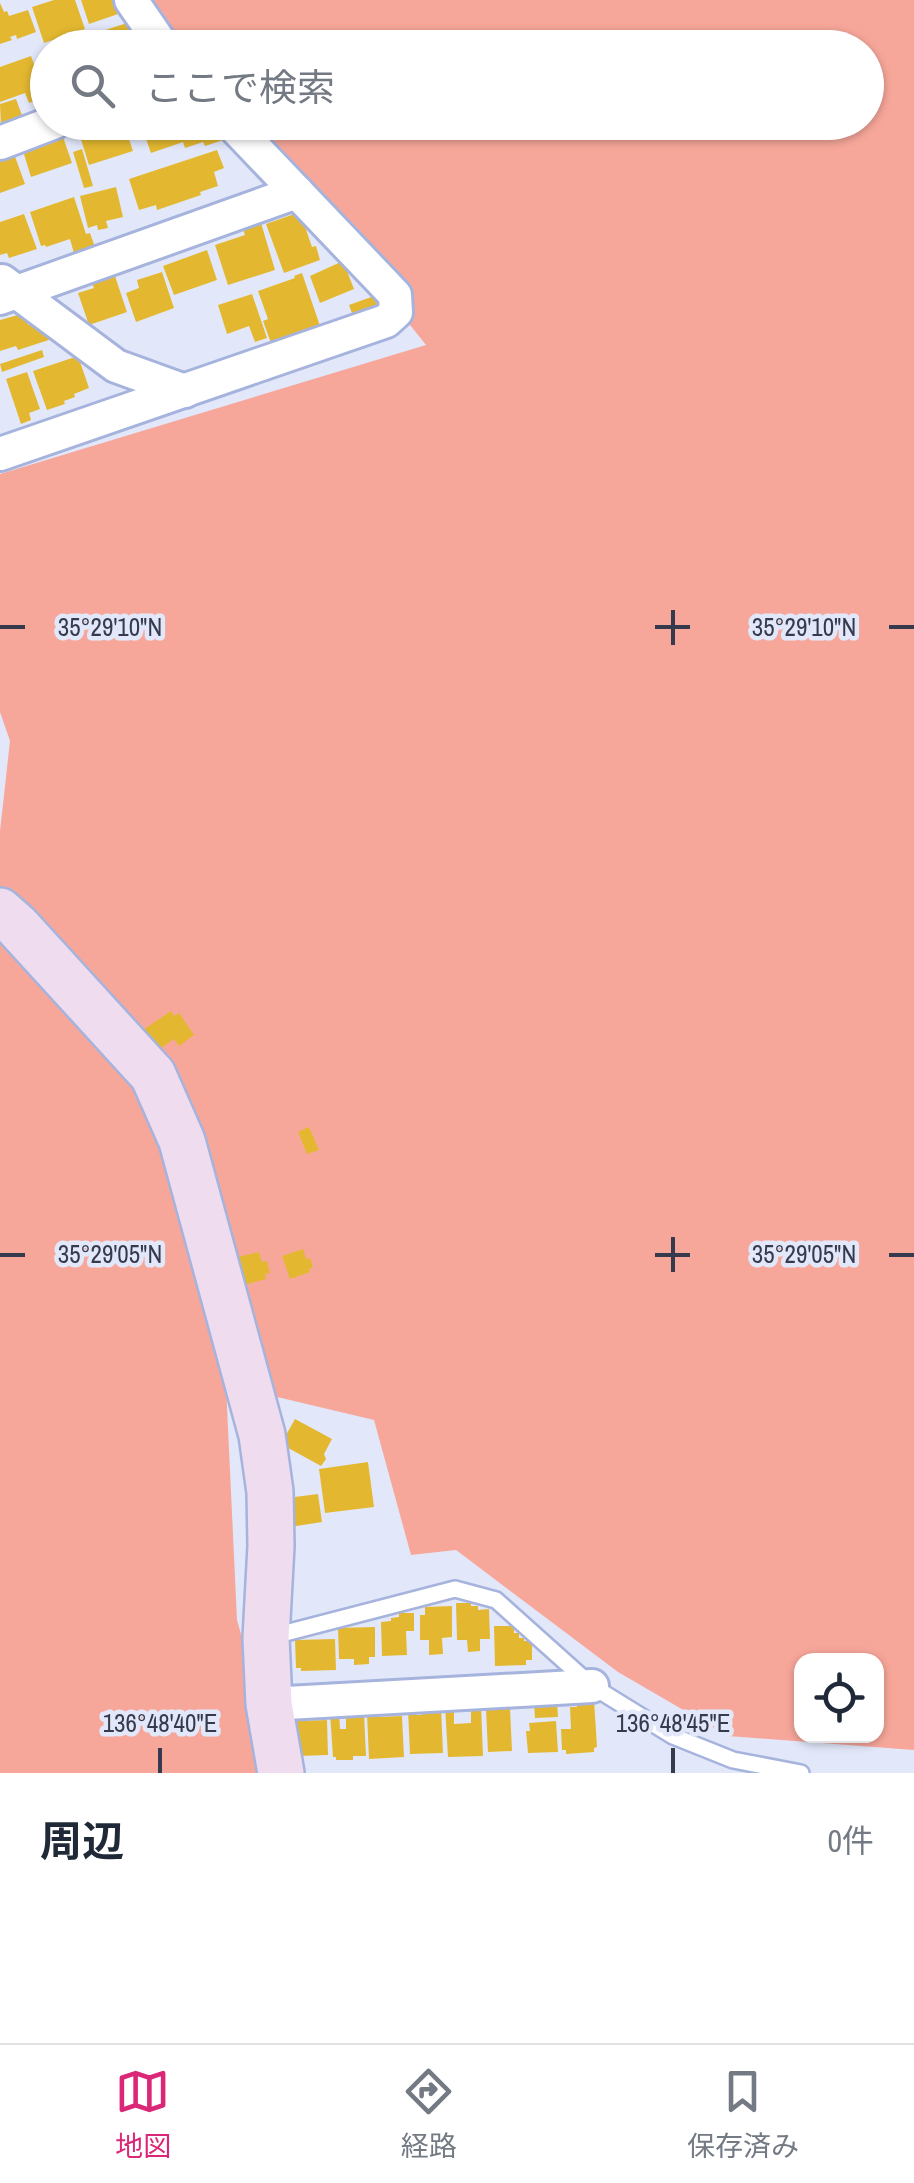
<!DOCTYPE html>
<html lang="ja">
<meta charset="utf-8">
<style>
:root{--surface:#fff;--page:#f2f2f3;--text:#1f2937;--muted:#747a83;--line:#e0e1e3;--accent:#db2777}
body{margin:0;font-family:"Archivo Narrow","Noto Sans JP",sans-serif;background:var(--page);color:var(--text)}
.controls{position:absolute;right:30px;bottom:30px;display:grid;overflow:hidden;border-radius:20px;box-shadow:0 2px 8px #0004}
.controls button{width:90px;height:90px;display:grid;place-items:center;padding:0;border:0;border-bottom:2px solid var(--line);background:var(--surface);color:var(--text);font:50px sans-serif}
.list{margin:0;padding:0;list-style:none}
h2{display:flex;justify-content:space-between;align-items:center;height:130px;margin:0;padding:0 40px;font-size:42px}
h2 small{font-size:32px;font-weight:400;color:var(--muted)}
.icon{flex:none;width:55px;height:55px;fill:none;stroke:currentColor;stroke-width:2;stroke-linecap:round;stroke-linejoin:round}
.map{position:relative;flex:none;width:914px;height:1773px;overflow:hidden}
.search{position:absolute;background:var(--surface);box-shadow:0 2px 8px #0004;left:30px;right:30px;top:30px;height:110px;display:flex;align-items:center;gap:25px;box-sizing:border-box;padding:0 35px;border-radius:55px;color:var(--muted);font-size:38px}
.sheet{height:270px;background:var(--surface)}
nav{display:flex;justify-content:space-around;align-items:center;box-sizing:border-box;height:140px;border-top:2px solid var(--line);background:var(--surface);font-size:28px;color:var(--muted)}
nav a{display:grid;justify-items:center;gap:5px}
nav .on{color:var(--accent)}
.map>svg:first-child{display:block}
.green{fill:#f7a79a;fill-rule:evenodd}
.building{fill:#e3b830}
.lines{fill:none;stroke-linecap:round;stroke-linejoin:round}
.lane-casing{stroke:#a5b3dd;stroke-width:20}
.street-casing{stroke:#a5b3dd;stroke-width:38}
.secondary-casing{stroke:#a5b3dd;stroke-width:50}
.lane{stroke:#fff;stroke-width:15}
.street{stroke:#fff;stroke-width:32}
.secondary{stroke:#efdcee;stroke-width:45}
.ticks{fill:none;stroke:#353b4d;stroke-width:4}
.ticks-label{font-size:25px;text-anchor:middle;fill:#353b4d;stroke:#e2e8fa;stroke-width:9;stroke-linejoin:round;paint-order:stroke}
</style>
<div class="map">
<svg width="914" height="1773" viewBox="0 0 914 1773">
<rect width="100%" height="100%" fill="#e2e8fa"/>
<!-- green -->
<path class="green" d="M125,0H914V1750L728,1736L618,1672L456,1550L411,1555L374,1420L226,1385L237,1620L263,1711L267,1773H0V831L10,741L0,712V474L426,345L303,191L230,123L866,122V48L158,47ZM802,1660H876V1736H802Z"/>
<!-- building -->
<g class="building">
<polygon points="54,0 75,0 85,29 44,43 32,7"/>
<polygon points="81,0 116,0 121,13 89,24"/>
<polygon points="0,3 4,12 7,11 9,16 28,10 36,32 17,39 16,35 10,37 12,40 0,44"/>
<polygon points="130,22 135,35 140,32 149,48 94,48 90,35"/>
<polygon points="31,56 46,97 29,103 25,93 0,102 0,67"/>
<polygon points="16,99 23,118 1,126 0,104"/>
<polygon points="111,122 123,122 133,151 89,165 79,133"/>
<polygon points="140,122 200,122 202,127 217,122 223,140 205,146 203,142 185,148 183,142 151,153"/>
<polygon points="63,137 72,163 31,177 23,151"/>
<polygon points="82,149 93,186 84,188 73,152"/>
<polygon points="217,150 224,168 214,172 218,186 200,192 201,195 157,210 156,205 139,210 129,179"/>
<polygon points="13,151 25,184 0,193 0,156"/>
<polygon points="116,187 123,217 106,221 108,228 98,230 97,225 88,228 80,196"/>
<polygon points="74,197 86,234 90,233 96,250 75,257 70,239 46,247 45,245 41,246 30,212"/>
<polygon points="300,212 312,247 316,246 320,260 284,273 266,224"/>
<polygon points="24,214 37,249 9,258 7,253 0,255 0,222"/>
<polygon points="261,223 275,270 228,285 215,245 245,235 243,229"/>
<polygon points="207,250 217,280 174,295 163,266"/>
<polygon points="343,261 354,289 320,303 310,276"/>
<polygon points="162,272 174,308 136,322 126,293 139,288 137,280"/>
<polygon points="302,273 320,326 291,336 292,339 272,346 263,321 268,319 258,291 295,278 294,276"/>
<polygon points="115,276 127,312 89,325 78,293 94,288 92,284"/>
<polygon points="252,294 267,338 255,342 249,326 227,334 218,305"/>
<polygon points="374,296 378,307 353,316 349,305"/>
<polygon points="25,313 28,325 38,322 58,337 18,350 16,346 0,351 0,320"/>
<polygon points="42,350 44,357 2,372 0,364"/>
<polygon points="78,356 89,388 74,394 75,397 64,401 65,404 47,410 33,371"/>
<polygon points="27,372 40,409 29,413 31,420 21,424 6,379"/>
<polygon points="171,1011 174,1016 179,1013 194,1035 179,1046 174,1039 154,1053 140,1032"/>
<polygon points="309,1127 319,1150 307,1154 298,1132"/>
<polygon points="303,1249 306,1259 310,1258 313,1267 309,1269 310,1272 290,1279 282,1256"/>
<polygon points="259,1252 262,1262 267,1261 270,1273 265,1274 266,1279 244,1285 237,1257"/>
<polygon points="295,1419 332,1439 324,1454 326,1459 321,1466 281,1444"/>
<polygon points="368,1462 374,1507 325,1513 319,1469"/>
<polygon points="318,1494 322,1522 290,1527 287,1498"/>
<polygon points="456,1603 471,1603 471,1606 478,1606 478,1610 489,1609 490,1639 480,1639 480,1651 468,1652 467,1640 457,1640"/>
<polygon points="452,1606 452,1637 442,1638 443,1654 429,1655 429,1640 420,1640 420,1615 425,1615 425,1607"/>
<polygon points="399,1613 414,1613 414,1631 406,1631 407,1655 382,1656 381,1622 391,1621 391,1618 399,1617"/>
<polygon points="494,1626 514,1626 514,1633 519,1633 519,1638 524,1638 524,1641 532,1641 532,1660 526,1660 526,1665 495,1666"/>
<polygon points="375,1627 375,1657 369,1657 369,1664 354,1665 354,1659 339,1659 338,1628"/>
<polygon points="335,1639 336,1670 301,1671 301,1668 296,1668 295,1640"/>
<polygon points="594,1700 597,1747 594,1748 594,1752 566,1754 566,1750 562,1750 561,1729 571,1729 570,1707 577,1707 576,1702"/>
<polygon points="557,1702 558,1717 535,1718 534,1704"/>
<polygon points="471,1705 481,1705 483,1756 448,1757 445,1706 454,1706 454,1724 471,1723"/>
<polygon points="441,1707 443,1753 410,1754 408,1710 416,1710 416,1715 422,1715 422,1708"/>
<polygon points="510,1708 512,1751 488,1752 486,1709"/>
<polygon points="339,1712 340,1729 346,1729 346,1714 364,1714 366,1756 353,1756 353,1760 336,1760 336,1757 333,1757 330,1713"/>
<polygon points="367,1714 377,1714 377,1717 402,1716 404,1757 369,1759"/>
<polygon points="327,1720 328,1755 299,1756 297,1721"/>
<polygon points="556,1721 558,1752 528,1753 526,1731 530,1731 529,1723"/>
</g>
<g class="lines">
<!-- lane casing -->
<g class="lane-casing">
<polyline id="lane" points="270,1637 455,1589 496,1600 592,1686 673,1736 733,1760 801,1773"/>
</g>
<!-- street casing -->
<g class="street-casing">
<g id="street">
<polyline points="131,0 164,48"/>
<polyline points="0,143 55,122"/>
<polyline points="2,281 116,366 185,391"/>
<polyline points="0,298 297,192"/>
<polyline points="0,454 386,321 396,312 395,295 230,122"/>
<polyline points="269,1704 592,1686"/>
</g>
</g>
<!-- secondary casing -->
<g class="secondary-casing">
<polyline id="secondary" points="0,911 17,926 153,1075 182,1141 262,1435 270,1492 271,1546 266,1638 269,1704 281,1773"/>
</g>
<!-- lane -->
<use href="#lane" class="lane"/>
<!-- street -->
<use href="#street" class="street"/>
<!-- secondary -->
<use href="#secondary" class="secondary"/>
</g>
<!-- ticks -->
<path class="ticks" d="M673,610V645M0,627H25M655,627H690M889,627H914M673,1237V1272M0,1255H25M655,1255H690M889,1255H914M160,1748V1773M673,1748V1773"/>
<g class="ticks-label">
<text x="110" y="636">35°29'10"N</text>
<text x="804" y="636">35°29'10"N</text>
<text x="110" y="1263">35°29'05"N</text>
<text x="804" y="1263">35°29'05"N</text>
<text x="160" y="1732">136°48'40"E</text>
<text x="673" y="1732">136°48'45"E</text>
</g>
</svg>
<div class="controls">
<button><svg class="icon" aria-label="locate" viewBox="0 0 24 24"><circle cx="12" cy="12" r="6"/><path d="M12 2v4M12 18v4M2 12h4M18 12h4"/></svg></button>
</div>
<div class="search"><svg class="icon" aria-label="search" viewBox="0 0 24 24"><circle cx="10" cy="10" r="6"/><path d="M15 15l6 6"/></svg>ここで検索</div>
</div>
<section class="sheet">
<h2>周辺<small>0件</small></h2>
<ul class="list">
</ul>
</section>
<nav>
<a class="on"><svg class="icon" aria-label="map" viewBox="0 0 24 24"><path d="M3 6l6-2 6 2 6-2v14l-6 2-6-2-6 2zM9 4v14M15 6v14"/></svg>地図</a>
<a><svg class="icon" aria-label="directions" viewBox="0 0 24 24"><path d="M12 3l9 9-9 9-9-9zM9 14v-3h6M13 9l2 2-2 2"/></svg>経路</a>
<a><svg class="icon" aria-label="saved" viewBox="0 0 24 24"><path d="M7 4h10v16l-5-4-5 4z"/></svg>保存済み</a>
</nav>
